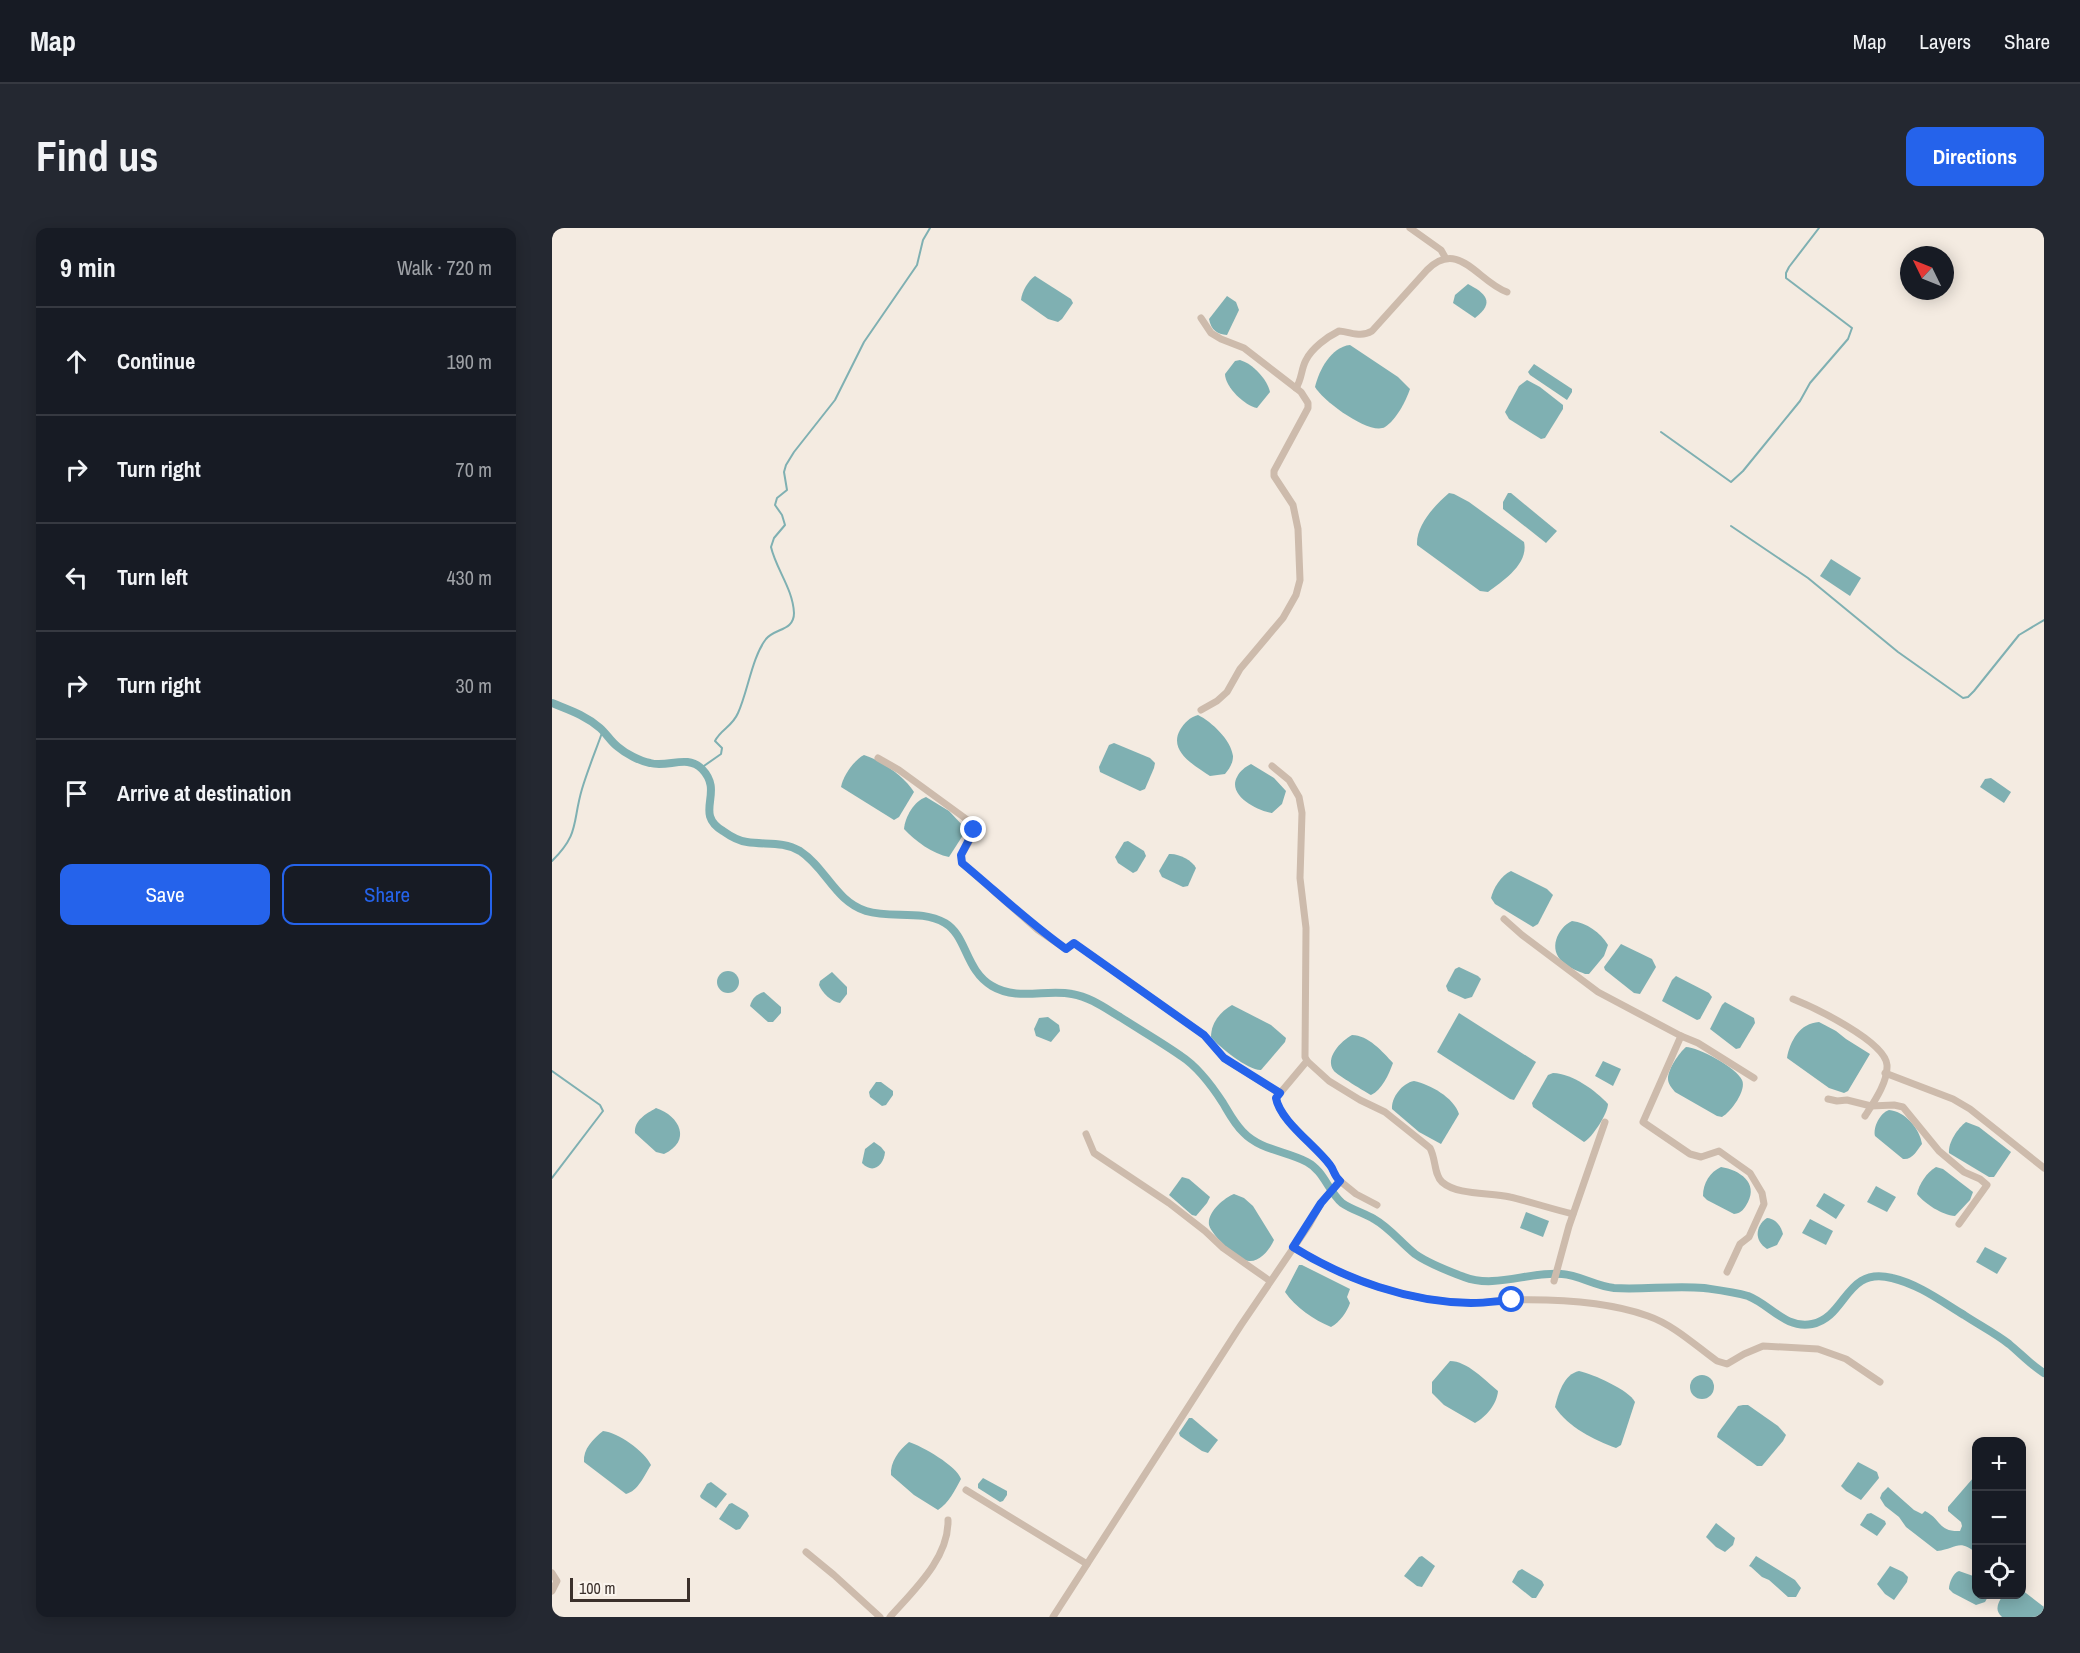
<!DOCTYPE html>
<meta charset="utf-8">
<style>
:root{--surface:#171b24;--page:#242831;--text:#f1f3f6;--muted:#9ea1a6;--line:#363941;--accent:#2563eb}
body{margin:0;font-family:"Archivo Narrow",sans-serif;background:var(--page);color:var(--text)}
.controls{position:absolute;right:18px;bottom:18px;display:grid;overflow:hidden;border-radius:12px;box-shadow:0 3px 15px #0003}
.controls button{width:54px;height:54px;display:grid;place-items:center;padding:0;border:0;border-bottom:2px solid var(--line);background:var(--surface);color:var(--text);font:30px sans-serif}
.compass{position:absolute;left:1348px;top:18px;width:54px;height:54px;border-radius:50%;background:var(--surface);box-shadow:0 3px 15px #0003;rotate:313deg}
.scale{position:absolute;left:18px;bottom:15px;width:120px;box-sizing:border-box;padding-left:6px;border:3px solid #3b302b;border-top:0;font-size:16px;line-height:21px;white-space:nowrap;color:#3b302b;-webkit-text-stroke:4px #fbf5ee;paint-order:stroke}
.stop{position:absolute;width:18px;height:18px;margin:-14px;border:4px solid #2563eb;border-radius:50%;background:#fff}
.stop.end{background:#2563eb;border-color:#fff;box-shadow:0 2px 6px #0008}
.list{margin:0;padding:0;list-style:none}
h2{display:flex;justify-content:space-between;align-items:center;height:78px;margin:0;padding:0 24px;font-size:26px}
h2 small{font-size:20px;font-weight:400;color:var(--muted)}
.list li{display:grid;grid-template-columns:39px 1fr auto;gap:18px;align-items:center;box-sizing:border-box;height:108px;padding:0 24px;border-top:2px solid var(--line)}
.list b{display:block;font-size:22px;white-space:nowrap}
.list em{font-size:20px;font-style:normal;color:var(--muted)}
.actions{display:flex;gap:12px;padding:18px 24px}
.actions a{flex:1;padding:14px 0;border:2px solid var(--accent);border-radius:12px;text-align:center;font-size:21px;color:var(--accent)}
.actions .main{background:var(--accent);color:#fff}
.icon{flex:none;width:33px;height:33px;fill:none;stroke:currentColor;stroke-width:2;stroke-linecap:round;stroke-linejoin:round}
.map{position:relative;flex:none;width:1492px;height:1389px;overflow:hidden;border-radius:12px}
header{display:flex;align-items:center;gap:36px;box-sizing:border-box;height:84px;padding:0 30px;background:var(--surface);border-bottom:2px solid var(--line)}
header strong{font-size:28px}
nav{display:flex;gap:33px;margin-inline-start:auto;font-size:21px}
.intro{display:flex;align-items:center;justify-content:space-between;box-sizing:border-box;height:144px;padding:0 36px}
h1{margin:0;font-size:42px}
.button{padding:15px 27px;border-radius:12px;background:var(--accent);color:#fff;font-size:21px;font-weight:700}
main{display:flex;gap:36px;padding:0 36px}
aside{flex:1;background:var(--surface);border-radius:12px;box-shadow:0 3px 15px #0003}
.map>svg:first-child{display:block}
.water{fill:#7fb0b2}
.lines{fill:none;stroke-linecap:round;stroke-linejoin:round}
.stream{stroke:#7fb0b2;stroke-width:2}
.canal{stroke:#7fb0b2;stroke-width:8}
.minor{stroke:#cdbbac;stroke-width:7}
.route{stroke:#2563eb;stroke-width:8}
</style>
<header>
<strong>Map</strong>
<nav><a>Map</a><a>Layers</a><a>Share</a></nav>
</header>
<div class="intro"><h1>Find us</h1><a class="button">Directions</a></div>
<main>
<aside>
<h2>9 min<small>Walk · 720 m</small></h2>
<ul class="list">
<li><svg class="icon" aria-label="ahead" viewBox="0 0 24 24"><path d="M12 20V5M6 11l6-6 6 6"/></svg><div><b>Continue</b></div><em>190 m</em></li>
<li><svg class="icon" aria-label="right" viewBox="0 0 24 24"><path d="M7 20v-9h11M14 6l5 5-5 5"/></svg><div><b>Turn right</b></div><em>70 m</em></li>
<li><svg class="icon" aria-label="left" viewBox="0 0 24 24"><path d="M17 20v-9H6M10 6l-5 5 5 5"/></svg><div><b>Turn left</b></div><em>430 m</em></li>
<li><svg class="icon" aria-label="right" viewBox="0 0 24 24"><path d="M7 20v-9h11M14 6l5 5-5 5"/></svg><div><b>Turn right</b></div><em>30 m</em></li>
<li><svg class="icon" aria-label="arrive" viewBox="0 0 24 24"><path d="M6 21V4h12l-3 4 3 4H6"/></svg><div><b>Arrive at destination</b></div></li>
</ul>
<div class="actions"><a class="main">Save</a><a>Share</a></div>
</aside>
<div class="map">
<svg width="1492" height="1389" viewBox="0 0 1492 1389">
<rect width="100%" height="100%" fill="#f4ebe1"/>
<!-- water -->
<g class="water">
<path d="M483,48L519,71L521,75L510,91L506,94L496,91L469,72C470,63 476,53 483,48Z"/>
<path d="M916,56C933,65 944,74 923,90L901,75L903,67Z"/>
<path d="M675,68L684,74L687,82L675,107C665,106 659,102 657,91Z"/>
<path d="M798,117L846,149L858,161C854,173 844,192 833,199C818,208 771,173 763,159C767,142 779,119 798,117Z"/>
<path d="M688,132C701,136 715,151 718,164L705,180C693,178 673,159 673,146L683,133Z"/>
<polygon points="982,136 1020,161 1020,164 1015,172 978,147 976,144"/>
<polygon points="975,152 988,159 1011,177 1011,181 993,210 989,211 957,191 953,184 967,158"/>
<path d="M897,265L902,266L917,274L972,314C977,336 951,353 936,364L928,363L865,317C864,297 883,277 897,265Z"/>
<polygon points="956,265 959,265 1005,303 994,315 951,281 951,274"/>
<polygon points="1279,331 1309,350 1298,368 1268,348"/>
<path d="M646,487C660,494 679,512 681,528C681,536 677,541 673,546L658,548C643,538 616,523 628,502C632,495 638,489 646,487Z"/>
<polygon points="562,515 598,530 603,535 602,540 593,561 588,563 548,544 547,539 557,517"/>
<path d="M312,527C330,533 352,548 362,564L347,589L342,592L289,559C291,548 302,532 312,527Z"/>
<path d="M699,536L722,550L734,563L730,576L720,585C705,583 675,567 685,549C688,543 693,539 699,536Z"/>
<polygon points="1439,550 1459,564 1452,575 1428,559 1433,551"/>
<path d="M374,569L397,583L413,600V604L397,629C381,626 363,613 352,601C353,589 362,573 374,569Z"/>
<polygon points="576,613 592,623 594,628 585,643 581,645 566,635 563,629 572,614"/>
<path d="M617,626C626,625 640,632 644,640L636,658L631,659L610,649L607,643Z"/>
<path d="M959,643L995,661L1001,667L986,696L981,699L943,676L939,670C941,661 949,647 959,643Z"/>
<path d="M1020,693C1035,695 1048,704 1056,717L1052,728L1037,746H1033C1026,743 1017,740 1011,734C996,722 1005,700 1020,693Z"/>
<polygon points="1069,716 1100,731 1104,739 1088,766 1082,765 1053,742 1052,739"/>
<polygon points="907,739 926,748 929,751 920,769 913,771 896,763 894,758 903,741"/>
<circle cx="176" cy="754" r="11"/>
<path d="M280,744L295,759V766L288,775C280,774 270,765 267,757L268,753Z"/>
<polygon points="1124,748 1157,765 1160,769 1148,791 1145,792 1110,773 1120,752"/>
<path d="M212,764L229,779V785L221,794H216L198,778C200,770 205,766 212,764Z"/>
<polygon points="1173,774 1202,790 1203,795 1188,820 1184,821 1158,801 1170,777"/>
<path d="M680,777L719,797L734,810L733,814L709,842C697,843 667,819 659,809C659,795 668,784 680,777Z"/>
<polygon points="907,785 984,834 962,872 958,871 885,824"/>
<polygon points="496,789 507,797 508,803 499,814 484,808 482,801 487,790"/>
<path d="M1267,794L1284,803L1294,811L1318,826L1296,863L1292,865L1277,860L1235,830C1238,813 1248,795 1267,794Z"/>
<path d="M800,807C816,807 831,824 841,835C837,846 830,862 819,867C815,865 784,846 782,843C772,830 789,813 800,807Z"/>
<path d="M1134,819C1146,819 1185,840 1190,852C1195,862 1179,884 1170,889L1165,888L1123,864C1120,860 1116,856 1116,851C1116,841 1127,825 1134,819Z"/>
<polygon points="1051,833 1069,841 1061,858 1043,848"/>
<path d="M1001,845C1021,846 1043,862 1056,876C1056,885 1040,910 1032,914L981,879L980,875L996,847Z"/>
<path d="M862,853C879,857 901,869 907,886L889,916L867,904L840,881C839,870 850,855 862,853Z"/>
<polygon points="324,854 329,854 341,863 341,867 334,877 330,878 318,869 317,864"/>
<path d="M104,880C128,888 140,913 112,926L104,924L83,905C82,892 94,886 104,880Z"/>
<path d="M1337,882C1353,883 1368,901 1370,916C1365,922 1361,932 1351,931L1323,908C1321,899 1328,885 1337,882Z"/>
<path d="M1414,894L1427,899L1459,924L1442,949H1437L1397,925C1396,914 1406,900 1414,894Z"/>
<path d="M322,914L329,919L333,924C332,937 321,947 310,935L313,921Z"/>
<path d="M1169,939C1188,942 1206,955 1196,974C1192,981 1190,985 1182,986L1155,972L1151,968C1151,955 1158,944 1169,939Z"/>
<path d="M1384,939L1391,941L1421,964L1418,972L1403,988C1390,987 1373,976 1365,966C1367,956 1375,944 1384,939Z"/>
<polygon points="630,949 637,951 658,969 655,975 644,988 640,987 617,967"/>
<polygon points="1324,958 1344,969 1335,984 1315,974"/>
<polygon points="1272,965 1293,977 1284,991 1264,978"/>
<path d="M682,966L692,970L701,978L722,1012C718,1021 709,1033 698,1033C688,1034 660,1008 657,997C655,984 672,970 682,966Z"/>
<polygon points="974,984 997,993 991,1009 968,1000"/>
<path d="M1215,990C1224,991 1229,998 1231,1006L1225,1017L1215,1021C1202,1013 1203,998 1215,990Z"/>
<polygon points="1258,991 1281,1003 1274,1017 1250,1005"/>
<polygon points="1433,1019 1455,1030 1445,1046 1424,1034"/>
<path d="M747,1037H750L798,1061L795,1069L798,1075C795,1084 788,1094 779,1099C762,1092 743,1079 733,1064Z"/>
<path d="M898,1133C915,1133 933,1152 946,1163C945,1176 934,1189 923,1195L892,1177L880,1165V1154Z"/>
<path d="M1027,1143C1041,1146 1077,1162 1083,1174L1069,1217L1064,1220C1042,1212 1016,1199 1003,1179C1006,1166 1012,1146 1027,1143Z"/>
<circle cx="1150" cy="1159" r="12"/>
<polygon points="1191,1177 1196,1177 1226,1198 1234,1207 1231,1213 1210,1238 1205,1238 1165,1209 1166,1205 1186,1178"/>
<polygon points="637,1190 640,1190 666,1212 656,1225 650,1223 628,1208 627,1205"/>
<path d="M51,1203C66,1204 93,1224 99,1237C92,1248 86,1263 74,1266L32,1234C31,1221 41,1211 51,1203Z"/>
<path d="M357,1214C370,1218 405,1238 409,1251C403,1262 397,1275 386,1282L362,1267L339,1247C338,1234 347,1222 357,1214Z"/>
<polygon points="1306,1234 1325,1244 1327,1250 1309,1272 1294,1263 1289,1258"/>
<path d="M1422,1249L1424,1252L1422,1260L1424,1262V1325C1407,1310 1404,1321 1385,1323L1354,1299L1347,1289L1333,1278L1328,1270L1330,1265L1336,1259L1362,1282L1370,1286L1373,1283C1389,1291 1386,1304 1408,1303L1410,1298L1409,1294L1396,1283V1279Z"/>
<polygon points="431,1250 455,1263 455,1267 451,1273 448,1274 426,1260 426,1256"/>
<polygon points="159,1254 175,1266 164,1280 149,1270 148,1268 155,1256"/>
<polygon points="180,1275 195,1284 197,1288 188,1301 184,1302 167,1291 177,1276"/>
<polygon points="1319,1285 1333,1293 1334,1296 1325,1308 1308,1297 1315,1286"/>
<polygon points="1164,1295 1183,1310 1181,1317 1173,1324 1164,1319 1154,1309"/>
<polygon points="870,1328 883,1338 870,1359 865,1358 852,1348 867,1329"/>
<polygon points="1204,1328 1243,1352 1249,1360 1244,1369 1236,1369 1217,1352 1210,1349 1199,1339 1197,1338"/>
<polygon points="1338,1338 1351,1344 1356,1349 1355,1354 1342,1372 1333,1366 1325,1356"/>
<polygon points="970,1341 990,1353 992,1357 984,1370 980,1370 960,1354 966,1343"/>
<path d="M1407,1343L1424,1349V1366L1437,1367L1433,1374L1424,1377L1401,1365L1397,1361C1397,1355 1401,1345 1407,1343Z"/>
<path d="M1470,1362L1492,1379V1389H1450C1442,1382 1446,1375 1451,1367L1470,1366Z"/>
</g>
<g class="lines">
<!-- stream -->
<g class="stream">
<polyline points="1109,204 1179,254 1191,243 1248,173 1258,155 1296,111 1300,100 1234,50 1234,45 1237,39 1267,0"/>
<polyline points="1179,298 1256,350 1346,424 1411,470 1416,469 1422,463 1467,407 1492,392"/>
<path d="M149,540L169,526L170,520L163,513C169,501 180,499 186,485C196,463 200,429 214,411C223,400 242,403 242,385C241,361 224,341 219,319L222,310L233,297L230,287L223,277L225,270L235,262L232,244L234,237L242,224L283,172L312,114L365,37L371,12L378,0"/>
<path d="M0,633C28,605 20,595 30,561C36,541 44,522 51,502"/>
<polyline points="0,843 48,877 51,883 0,950"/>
</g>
<!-- canal -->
<path class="canal" d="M0,475C17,482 33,487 48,500C54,505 59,514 66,519C74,526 88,533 98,535C116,540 135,526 150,541C173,565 141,585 171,603C178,608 186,613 195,614C213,617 231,613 248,623C274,640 283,673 314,683C340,691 368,681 393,695C415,708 413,742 440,758C465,773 494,761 520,766C538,769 553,780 568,789C588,802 609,814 629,828C646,839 660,858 671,875C677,885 682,895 691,904C708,922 734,923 755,934C772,943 776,963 790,975C800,982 812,985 822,991C838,1000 849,1015 863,1026C877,1036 896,1043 912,1049C943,1061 978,1043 1010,1046C1027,1047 1043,1058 1062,1060C1092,1062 1122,1057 1152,1060C1166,1062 1182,1064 1196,1068C1219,1077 1233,1101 1260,1096C1295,1089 1293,1038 1340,1050C1366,1056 1389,1073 1412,1087C1427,1097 1443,1105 1457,1116C1469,1126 1479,1137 1492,1145"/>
<!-- minor -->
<g class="minor">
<polyline points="858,0 889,22 893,29"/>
<path d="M744,160C750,151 749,141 754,132C760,120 775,109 787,103C800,104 808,110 820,103L875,42C907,10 926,54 955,64"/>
<polyline points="649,482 665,473 675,464 688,441 731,390 744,367 748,352 746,301 741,277 722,248 722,243 756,180 756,175 749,164 692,120 669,111 659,105 649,90"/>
<path d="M326,530L347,542L421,596C423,608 415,617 409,627L410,635L486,702L514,721L522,715L652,807L672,830L727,865"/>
<path d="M720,538L737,552L747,569L750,585L748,650L754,700L753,829L755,833L777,853L808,872L833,884L878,920C884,931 882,947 890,954C906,968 939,964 958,969C979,974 1000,981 1021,986"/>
<polyline points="952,691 970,707 1046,764 1129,808 1146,815 1202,850"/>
<path d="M1241,771C1261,779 1333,813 1335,837C1336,854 1322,874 1313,888"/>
<polyline points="1129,808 1091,894 1138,926 1149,929 1167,923 1198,945 1210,965 1212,976 1197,1009 1188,1016 1175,1044"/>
<path d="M755,833L724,870C728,893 763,917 778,937C782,942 782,948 788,953"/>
<polyline points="1333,845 1401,871 1418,881 1492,940"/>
<polyline points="1276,871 1285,873 1295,872 1319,878 1342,877 1351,879 1387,923 1412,944 1428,951 1435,957 1407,996"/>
<polyline points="534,906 542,925 617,975 653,1003 671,1020 718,1053"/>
<path d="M741,1019C794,1052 857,1074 919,1075C933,1075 947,1072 960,1072C1005,1071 1054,1073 1096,1088C1122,1097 1144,1118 1165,1133L1175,1136L1192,1126L1211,1118L1266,1121L1294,1131L1328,1154"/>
<polyline points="1002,1053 1017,998 1053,894"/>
<polyline points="414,1262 535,1336"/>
<polyline points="254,1324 282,1347 328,1389"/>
<polyline points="0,1345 5,1353 0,1363"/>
<path d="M338,1389C362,1362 397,1330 396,1292"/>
<polyline points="501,1389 689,1097 757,997 769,975 788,953 804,966 825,977"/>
</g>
</g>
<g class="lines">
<!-- route -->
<path class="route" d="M422,602L409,627L410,635C445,664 477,695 514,721L522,715L652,807L672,830L728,865L724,870C728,893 763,917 778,937C782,942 782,948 788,953L769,975L741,1019C794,1052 857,1074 919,1075C933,1075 947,1073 960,1072"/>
</g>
</svg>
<div class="controls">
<button>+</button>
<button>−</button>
<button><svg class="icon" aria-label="locate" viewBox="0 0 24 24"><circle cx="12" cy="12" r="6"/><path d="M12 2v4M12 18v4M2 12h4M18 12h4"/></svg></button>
</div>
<svg class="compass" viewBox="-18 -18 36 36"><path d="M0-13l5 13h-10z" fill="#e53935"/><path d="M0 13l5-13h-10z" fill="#9ea1a6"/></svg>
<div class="scale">100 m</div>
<div class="stop" style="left:960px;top:1072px"></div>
<div class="stop end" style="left:422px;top:602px"></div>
</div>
</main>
